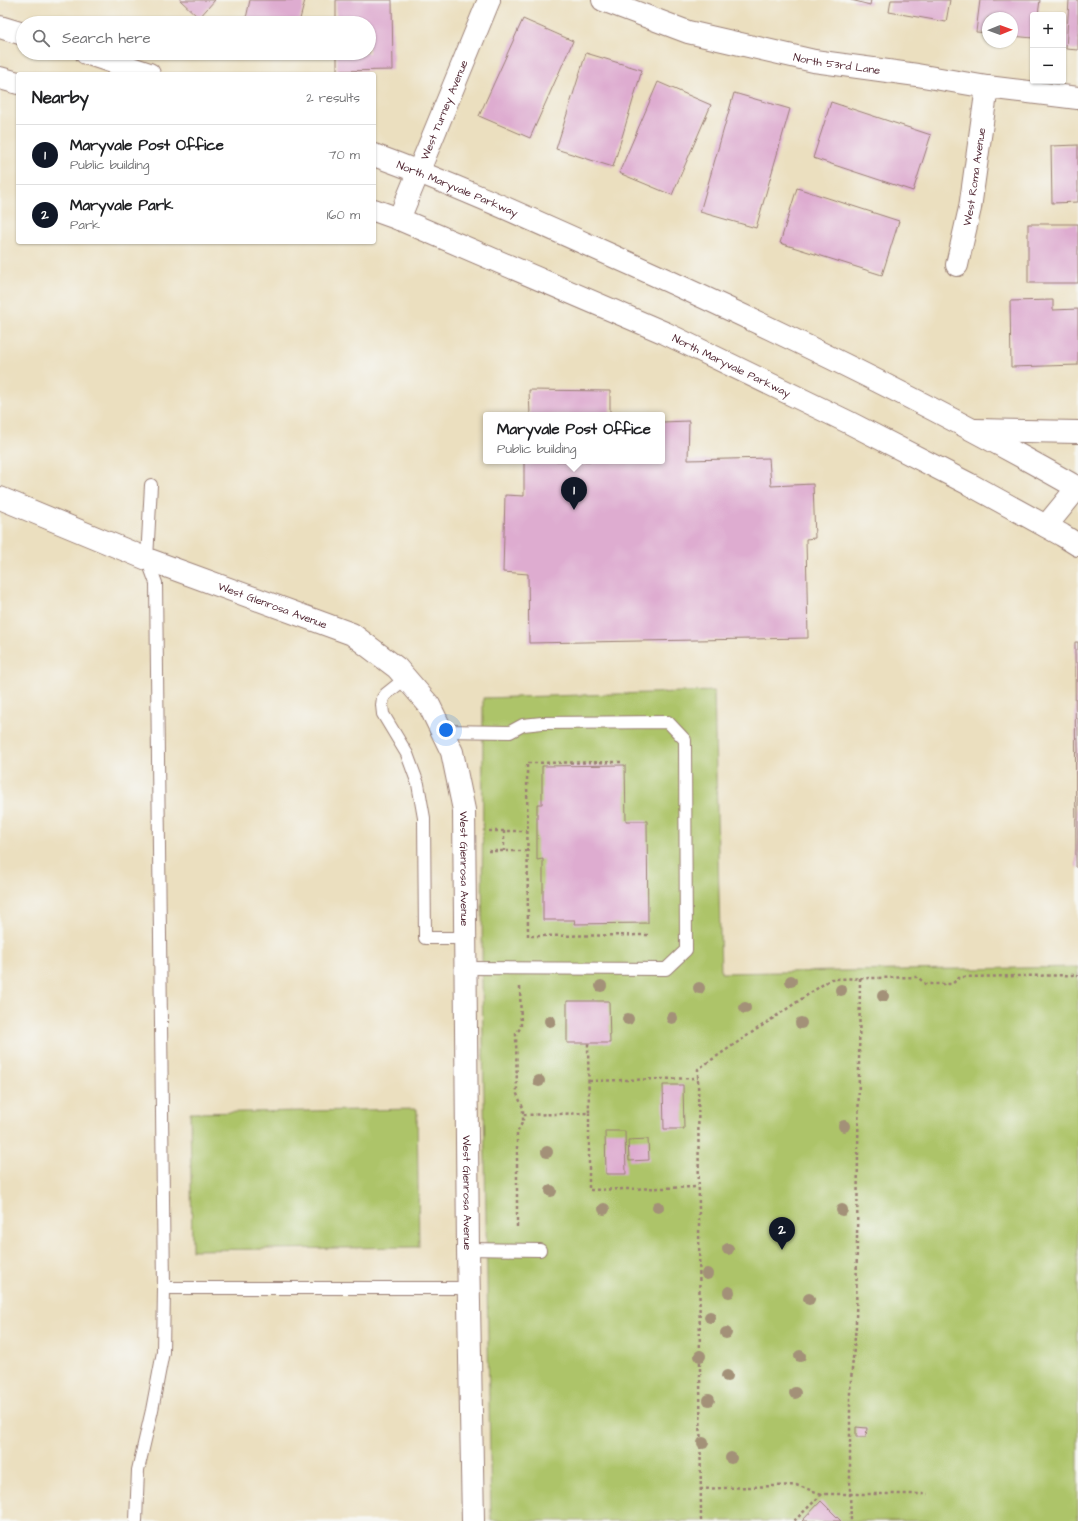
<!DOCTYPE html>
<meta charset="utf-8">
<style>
:root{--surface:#fff;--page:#f2f2f2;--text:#202124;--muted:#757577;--line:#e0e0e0;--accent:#111827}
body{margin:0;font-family:"Architects Daughter",sans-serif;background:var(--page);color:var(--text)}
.controls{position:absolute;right:12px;top:12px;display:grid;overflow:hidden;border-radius:4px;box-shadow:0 1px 3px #0004}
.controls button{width:36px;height:36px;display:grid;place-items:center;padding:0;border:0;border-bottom:1px solid var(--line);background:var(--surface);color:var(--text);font:20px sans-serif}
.compass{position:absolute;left:982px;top:12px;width:36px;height:36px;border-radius:50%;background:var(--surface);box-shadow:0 1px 3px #0004;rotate:89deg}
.you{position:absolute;left:446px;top:730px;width:14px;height:14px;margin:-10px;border:3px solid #fff;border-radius:50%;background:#1a73e8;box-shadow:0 0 0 6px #1a73e833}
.badge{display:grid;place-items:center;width:26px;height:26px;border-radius:50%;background:var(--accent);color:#fff;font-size:13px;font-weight:700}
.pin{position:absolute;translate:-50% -33px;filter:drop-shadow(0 1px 2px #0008)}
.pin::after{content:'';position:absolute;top:21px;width:14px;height:12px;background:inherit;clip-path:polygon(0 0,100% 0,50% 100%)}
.popup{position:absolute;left:483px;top:412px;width:182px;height:52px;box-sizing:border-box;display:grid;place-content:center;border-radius:4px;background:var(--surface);filter:drop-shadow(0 1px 3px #0005);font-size:13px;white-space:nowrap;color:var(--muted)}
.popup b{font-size:15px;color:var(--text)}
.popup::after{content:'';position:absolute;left:50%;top:100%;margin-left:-8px;border:8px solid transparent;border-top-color:var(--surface)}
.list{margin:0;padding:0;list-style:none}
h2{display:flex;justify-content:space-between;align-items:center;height:52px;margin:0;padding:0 16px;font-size:17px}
h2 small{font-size:13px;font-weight:400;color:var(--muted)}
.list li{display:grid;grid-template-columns:26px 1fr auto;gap:12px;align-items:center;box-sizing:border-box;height:60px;padding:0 16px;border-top:1px solid var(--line)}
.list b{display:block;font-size:15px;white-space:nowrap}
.list p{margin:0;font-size:13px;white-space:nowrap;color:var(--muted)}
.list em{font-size:13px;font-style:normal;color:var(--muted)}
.icon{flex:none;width:22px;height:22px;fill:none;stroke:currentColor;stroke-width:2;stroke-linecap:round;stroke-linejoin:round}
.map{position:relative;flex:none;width:1078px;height:1521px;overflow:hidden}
.search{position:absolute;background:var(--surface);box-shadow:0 1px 3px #0004;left:16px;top:16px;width:360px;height:44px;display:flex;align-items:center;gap:10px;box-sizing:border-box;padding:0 14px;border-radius:22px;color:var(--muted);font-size:15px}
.panel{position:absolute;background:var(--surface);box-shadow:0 1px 3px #0004;left:16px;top:72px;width:360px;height:172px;border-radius:4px}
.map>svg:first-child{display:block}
.green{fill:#adc469;stroke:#7c724a}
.building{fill:#deacd0}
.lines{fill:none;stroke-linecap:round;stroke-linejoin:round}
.service-casing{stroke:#9a7f75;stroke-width:14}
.minor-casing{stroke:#9a7f75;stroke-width:24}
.tertiary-casing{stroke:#9a7f75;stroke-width:24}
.path{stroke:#9a7f75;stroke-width:2.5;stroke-dasharray:3 3;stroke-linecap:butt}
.service{stroke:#fff;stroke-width:12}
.minor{stroke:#fff;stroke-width:22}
.tertiary{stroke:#fff;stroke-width:22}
.tree{fill:#a39178}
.labels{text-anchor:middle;stroke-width:3.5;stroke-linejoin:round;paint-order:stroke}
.street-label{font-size:11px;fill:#4a1f2b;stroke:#f6f6f2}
</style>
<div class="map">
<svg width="1078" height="1521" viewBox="0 0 1078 1521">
<rect width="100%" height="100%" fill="#f6f6f2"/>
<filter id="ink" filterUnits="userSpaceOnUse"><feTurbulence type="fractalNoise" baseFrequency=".025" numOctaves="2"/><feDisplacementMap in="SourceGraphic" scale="8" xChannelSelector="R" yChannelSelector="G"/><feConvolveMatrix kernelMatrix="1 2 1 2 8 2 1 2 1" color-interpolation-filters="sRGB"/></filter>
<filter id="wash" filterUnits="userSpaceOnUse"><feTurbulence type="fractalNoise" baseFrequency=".012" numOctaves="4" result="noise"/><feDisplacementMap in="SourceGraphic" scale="16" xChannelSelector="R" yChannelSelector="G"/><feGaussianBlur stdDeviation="0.9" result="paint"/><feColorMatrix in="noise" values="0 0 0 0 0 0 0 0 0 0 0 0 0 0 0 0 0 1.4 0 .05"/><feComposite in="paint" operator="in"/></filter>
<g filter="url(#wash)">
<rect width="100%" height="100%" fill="#ebdfbf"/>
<!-- green -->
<g class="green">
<polygon points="714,691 721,973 1078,967 1078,1521 491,1521 482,979 483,698"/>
<polygon points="417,1109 419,1247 192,1250 190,1113"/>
</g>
<g id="blocks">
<!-- building -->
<g class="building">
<polygon points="180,0 215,0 199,18"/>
<polygon points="250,0 305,0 299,23 245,23"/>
<polygon points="336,0 392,0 393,70 337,71 337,53 369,53 369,23 336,23"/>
<polygon points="851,0 871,0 870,5"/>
<polygon points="891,0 950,0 946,22 889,12"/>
<polygon points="980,0 1040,0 1038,15 1033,15 1033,38 1012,36 1012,18 988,18 988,33 976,32"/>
<polygon points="1069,0 1078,0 1078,50 1066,49"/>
<polygon points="523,19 573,41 530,138 479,116"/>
<polygon points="586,53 642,70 613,167 556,149"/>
<polygon points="658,82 711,105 672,195 619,173"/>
<polygon points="734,93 790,109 756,228 700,212"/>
<polygon points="831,102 931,135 913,191 813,158"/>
<polygon points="1078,145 1078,202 1052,203 1051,146"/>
<polygon points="797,188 899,221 882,275 780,243"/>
<rect x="1028" y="224" width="50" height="59"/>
<polygon points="1053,300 1053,310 1078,309 1078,365 1011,367 1010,301"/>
<polygon points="529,390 610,391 610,415 530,415"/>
<polygon points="689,421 688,460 769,458 771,486 813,484 815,538 806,539 808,638 529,643 528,574 503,572 505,495 524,496 524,461 662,461 662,422"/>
<polygon points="1075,642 1078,642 1078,867 1076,867"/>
<polygon points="625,765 626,821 647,821 648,923 574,924 575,920 543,920 543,859 537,860 537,804 542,804 542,766"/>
<polygon points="567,1001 609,1001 610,1043 567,1043"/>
<polygon points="663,1085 683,1085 684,1129 664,1129"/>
<polygon points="605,1131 625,1131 626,1174 606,1174"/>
<polygon points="648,1139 649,1160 629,1161 628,1140"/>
<polygon points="856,1427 867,1428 866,1437 856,1437"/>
<polygon points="821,1501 841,1521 802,1521"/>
</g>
</g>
</g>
<g filter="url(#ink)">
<use href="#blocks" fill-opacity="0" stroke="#9a7f75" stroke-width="1"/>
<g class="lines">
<!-- service casing -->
<g class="service-casing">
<g id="service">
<polyline points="406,678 386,694 383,698 382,705 383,714 407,754 418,784 424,818 425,938 464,938"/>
<polyline points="442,731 510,732 523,725 542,723 668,722 685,740 686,950 666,969 465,968"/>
<polyline points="468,1249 540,1250"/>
<polyline points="164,1288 468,1288"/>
<polyline points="136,1521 138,1470 152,1410 163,1352 164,1288 156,583 147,559 151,485"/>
</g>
</g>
<!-- minor casing -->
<g class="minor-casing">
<g id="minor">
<path id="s1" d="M603,0L688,32L814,61L917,75L987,87L1078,98"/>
<path id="s2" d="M399,219L489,0"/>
<path id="s3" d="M957,265L970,208L987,87"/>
<polyline points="975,430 1078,432"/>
<path id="s4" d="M0,498L147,559L352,634L397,668L429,705L452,752L464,810L468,1249L473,1521"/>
<polyline points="1046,526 1078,487"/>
</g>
</g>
<!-- tertiary casing -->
<g class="tertiary-casing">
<g id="tertiary">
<polyline points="0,27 23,34"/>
<polyline points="86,53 149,74"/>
<polyline points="0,78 18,83"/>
<path id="s5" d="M374,155C462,187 548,227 633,265C784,333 934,406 1078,488"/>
<path id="s6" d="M374,210L399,219L665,333L848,422L969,484L1062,535L1078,545"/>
</g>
</g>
<!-- path -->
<g class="path">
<polyline points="621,762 527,763 528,936 649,935"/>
<polyline points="489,831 527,831"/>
<polyline points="504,831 504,851"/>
<polyline points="488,851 527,851"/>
<polyline points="860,978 856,1326 850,1391 850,1494 928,1494"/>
<polyline points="520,987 521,1027 516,1034 517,1094 523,1108 523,1115"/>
<polyline points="589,1081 698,1078"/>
<polyline points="589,1113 589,1190 698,1187"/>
<polyline points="517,1227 517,1133 523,1121 523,1115 589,1113 588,1043"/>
<polyline points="700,1489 796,1485 822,1494"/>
<polyline points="701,1521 698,1069 831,979 918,977 925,984 952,984 960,977 1078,975"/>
<polyline points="794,1521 822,1494 850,1494 851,1521"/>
</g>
<!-- service -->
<use href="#service" class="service"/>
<!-- minor -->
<use href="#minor" class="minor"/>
<!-- tertiary -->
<use href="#tertiary" class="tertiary"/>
</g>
<!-- trees -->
<g class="tree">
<circle cx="791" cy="981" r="6"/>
<circle cx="601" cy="986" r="6"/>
<circle cx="699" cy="988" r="6"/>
<circle cx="841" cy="990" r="6"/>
<circle cx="883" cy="996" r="6"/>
<circle cx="745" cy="1008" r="6"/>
<circle cx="672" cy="1018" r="6"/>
<circle cx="628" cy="1019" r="6"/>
<circle cx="550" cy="1021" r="6"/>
<circle cx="801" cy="1023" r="6"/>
<circle cx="539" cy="1081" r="6"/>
<circle cx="844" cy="1126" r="6"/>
<circle cx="547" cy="1152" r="6"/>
<circle cx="551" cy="1191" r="6"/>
<circle cx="658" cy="1207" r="6"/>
<circle cx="604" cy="1209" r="6"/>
<circle cx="842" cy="1210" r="6"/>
<circle cx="728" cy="1249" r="6"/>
<circle cx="707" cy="1274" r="6"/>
<circle cx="729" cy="1292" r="6"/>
<circle cx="809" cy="1299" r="6"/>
<circle cx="710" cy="1317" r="6"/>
<circle cx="726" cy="1333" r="6"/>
<circle cx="700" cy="1356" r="6"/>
<circle cx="800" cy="1356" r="6"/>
<circle cx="727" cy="1376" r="6"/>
<circle cx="795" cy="1393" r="6"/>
<circle cx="709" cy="1400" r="6"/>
<circle cx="703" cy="1443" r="6"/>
<circle cx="731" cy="1458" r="6"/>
</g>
</g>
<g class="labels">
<!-- street labels -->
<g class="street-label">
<text dy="4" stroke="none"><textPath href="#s1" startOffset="243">North 53rd Lane</textPath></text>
<text dy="4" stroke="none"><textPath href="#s2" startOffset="118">West Turney Avenue</textPath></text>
<text dy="4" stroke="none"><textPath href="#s3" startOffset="90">West Roma Avenue</textPath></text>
<text dy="4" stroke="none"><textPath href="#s5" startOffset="90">North Maryvale Parkway</textPath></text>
<text dy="4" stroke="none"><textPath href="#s6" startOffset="390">North Maryvale Parkway</textPath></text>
<text dy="4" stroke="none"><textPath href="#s4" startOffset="293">West Glenrosa Avenue</textPath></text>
<text dy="4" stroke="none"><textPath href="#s4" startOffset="653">West Glenrosa Avenue</textPath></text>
<text dy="4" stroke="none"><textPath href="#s4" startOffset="977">West Glenrosa Avenue</textPath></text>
</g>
</g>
</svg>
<div class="controls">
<button>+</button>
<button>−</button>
</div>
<svg class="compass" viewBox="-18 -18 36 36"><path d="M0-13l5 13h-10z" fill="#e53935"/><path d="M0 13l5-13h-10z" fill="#757577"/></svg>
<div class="you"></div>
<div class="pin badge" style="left:574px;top:510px">1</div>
<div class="popup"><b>Maryvale Post Office</b>Public building</div>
<div class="pin badge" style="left:782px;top:1250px">2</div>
<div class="search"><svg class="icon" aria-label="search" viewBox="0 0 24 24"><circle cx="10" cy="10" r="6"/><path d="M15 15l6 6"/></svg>Search here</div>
<section class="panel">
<h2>Nearby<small>2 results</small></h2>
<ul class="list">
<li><span class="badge">1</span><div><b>Maryvale Post Office</b><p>Public building</p></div><em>70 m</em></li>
<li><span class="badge">2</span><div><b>Maryvale Park</b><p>Park</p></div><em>160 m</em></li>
</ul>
</section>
</div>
